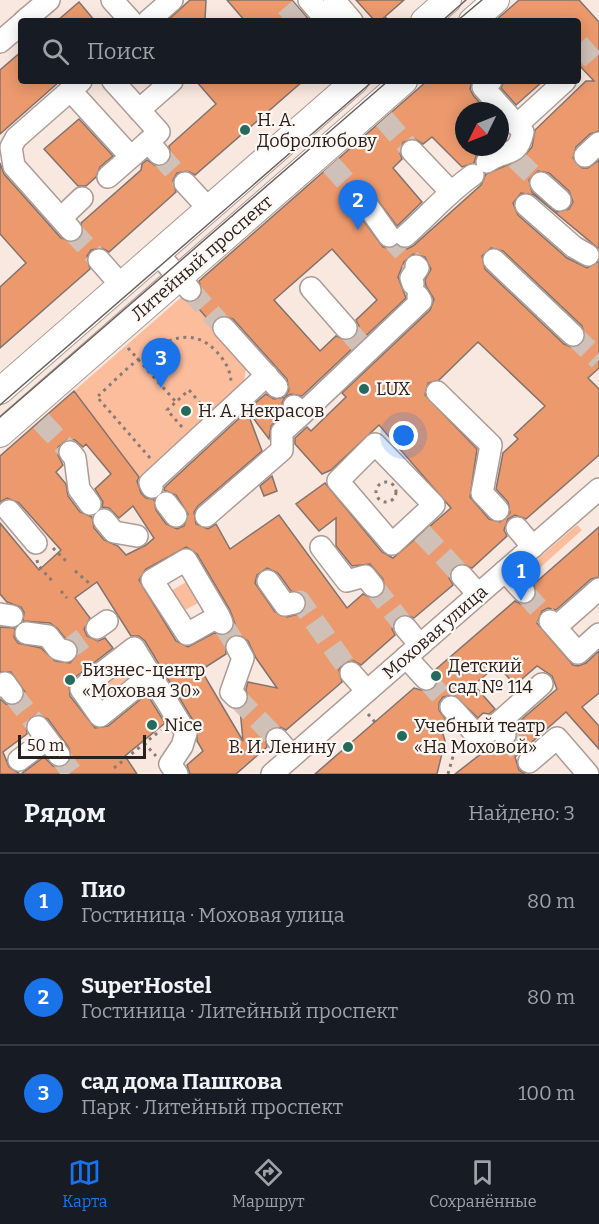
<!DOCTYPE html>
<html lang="ru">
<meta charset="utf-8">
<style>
:root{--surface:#171b24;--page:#20242c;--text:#f1f3f6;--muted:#9ea1a6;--line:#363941;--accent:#1a73e8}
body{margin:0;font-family:Bitter,serif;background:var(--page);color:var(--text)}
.compass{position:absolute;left:455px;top:102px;width:54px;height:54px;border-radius:50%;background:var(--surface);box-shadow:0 3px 15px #0003;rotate:227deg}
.scale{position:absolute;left:18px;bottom:15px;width:128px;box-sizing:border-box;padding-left:6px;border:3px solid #28221e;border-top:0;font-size:16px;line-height:21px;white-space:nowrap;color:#28221e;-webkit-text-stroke:4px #fef7f4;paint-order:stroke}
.you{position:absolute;left:404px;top:436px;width:21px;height:21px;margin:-15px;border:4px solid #fff;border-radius:50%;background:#1a73e8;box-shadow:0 0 0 9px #1a73e833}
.badge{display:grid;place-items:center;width:39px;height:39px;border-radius:50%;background:var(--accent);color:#fff;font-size:20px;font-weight:700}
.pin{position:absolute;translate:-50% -50px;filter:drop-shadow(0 2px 3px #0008)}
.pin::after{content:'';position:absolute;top:32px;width:21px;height:18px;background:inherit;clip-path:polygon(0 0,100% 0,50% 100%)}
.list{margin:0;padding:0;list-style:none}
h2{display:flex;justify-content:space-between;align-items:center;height:78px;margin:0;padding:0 24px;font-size:26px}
h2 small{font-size:20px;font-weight:400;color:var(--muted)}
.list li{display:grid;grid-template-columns:39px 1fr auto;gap:18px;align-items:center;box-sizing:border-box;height:96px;padding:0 24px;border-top:2px solid var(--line)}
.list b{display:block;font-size:22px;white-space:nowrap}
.list p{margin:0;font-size:20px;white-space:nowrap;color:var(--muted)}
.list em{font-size:20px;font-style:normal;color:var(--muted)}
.icon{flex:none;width:33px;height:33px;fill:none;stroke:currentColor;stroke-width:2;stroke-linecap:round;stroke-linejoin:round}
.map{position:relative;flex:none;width:599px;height:774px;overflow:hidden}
.search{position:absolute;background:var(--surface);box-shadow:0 3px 15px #0003;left:18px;right:18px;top:18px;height:66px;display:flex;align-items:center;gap:15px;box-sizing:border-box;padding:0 21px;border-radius:6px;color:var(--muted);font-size:22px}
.sheet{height:366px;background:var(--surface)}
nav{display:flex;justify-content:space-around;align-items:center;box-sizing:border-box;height:84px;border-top:2px solid var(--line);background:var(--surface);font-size:16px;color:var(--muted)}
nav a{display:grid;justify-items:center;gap:3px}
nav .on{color:var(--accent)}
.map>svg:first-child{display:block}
.green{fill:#fcbd9d}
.building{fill:#ec996d;stroke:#82736c;stroke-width:1.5;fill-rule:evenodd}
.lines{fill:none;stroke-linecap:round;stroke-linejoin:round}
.minor-tunnel{stroke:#cfc0b8;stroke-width:21;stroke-dasharray:21 10;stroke-linecap:butt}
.minor-casing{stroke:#ac9c95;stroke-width:24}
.major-casing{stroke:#ac9c95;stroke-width:28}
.path{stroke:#877c76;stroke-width:3;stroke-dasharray:3 4.5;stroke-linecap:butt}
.minor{stroke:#fff;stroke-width:21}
.major{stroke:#fff;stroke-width:26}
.tram{stroke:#6b625c;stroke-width:1.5}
.poi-dot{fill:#246a5d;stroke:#fef7f4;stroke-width:2}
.labels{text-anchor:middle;stroke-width:4.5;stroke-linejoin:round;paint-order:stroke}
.poi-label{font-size:18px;fill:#28221e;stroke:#fef7f4;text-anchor:start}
.street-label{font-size:18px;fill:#28221e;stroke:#fef7f4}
</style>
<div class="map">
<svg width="599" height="774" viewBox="0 0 599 774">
<rect width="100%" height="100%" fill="#f9e8df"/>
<!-- green -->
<g class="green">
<polygon points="185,294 247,363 242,393 144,484 74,391"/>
<polygon points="577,525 582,530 523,583 517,577"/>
<polygon points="186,582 198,603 183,611 171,591"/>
<polygon points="122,664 136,681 101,708 87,691"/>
</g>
<!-- building -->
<g class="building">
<polygon points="190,0 206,0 205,21 167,21"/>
<polygon points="227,0 292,0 310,21 245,21"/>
<polygon points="356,0 404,0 380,21 375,21"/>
<path d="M519,0H579L599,22V131L590,134L576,147L573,158L582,168H588L599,160V249L534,195L521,193L513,203L518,215L567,258L587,268L599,261V368L588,378L599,389V455L526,519L515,515L508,519L504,530L507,536L472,568L460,563L453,567L449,578L453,585L414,618L403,614L396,618L392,629L395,635L361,665L354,661L343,663L339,670L342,682L286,730L280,727L269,729L265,736L267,747L236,774H190L187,765L203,751L197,741V727L145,641L139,636H131L97,582L75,598L90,618L84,629L87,636L98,641L105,638L113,648L73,679L69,685L70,696L95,728L108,726L147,694L165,723L125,756L137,774H21L44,757L53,766L60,768L71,759L69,748L48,719L36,714L26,723L27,734L3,752L9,767L20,774H0V699L6,704L14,706L20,703L25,692L11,672H0V627L15,628L14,637L18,643L41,648L55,661L70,663L78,654L75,642L65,638L57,628L50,623L23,621L24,612L21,607L7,602L0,594V523L39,570L61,550L19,503L7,498L0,502V456L74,391L139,477L137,481L141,493L146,498L154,499L156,510L166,524L177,529L184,526L188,514L176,495L164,490L165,487L247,411L262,451L198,506L194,512L196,524L208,529L216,524L230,549L279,515L347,608L363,594L374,599L381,596L385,590L383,579L370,564L352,566L336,546V518L319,531L296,504L325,483L382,552L393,558L451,508L379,425L331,470L322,474L295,444V438L307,427L311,431L346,397L342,393L430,310L434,299L426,286L425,280L431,269L425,257L413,254L404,262L398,277L406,298L302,396L291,394L285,397L282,403L284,413L271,426L269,439L247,410L266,394L274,399L285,397L289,390L287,379L233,319L221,316L212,324L193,302L202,293L199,281L427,81H472L470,89L473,95L487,111H464V147H487L476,156L474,163L462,167L432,137L423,144L415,139L403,142L400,153L402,159L393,168L422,202L397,226L373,194H360L355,200L357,212L383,247L391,249L397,246L407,249L413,246L481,185L486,174L522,159L532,147L535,130L586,81H594L578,64V21H495ZM538,171L549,173L569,191L573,202L569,209L557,212L532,192L529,180ZM491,248L503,251L582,326L585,337L582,344L571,347L564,344L485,269L482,256ZM332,249L377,300L356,320L359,326L355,337L348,341L336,336L320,351L274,300ZM478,342L545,406L514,435L518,439L503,453L496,489L508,502L510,513L500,522L489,519L470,497L477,449L425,395L428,383L439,380ZM68,439L75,440L83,447L86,444L111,474L95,489L103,502L102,507L109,508L119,518L133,506L154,538L146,545L126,555L118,546L104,540L94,528L92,517L80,512L68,496L66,484L56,472L63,465L58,455V447ZM186,547L197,554L230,610L235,624L228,634L214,633L188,647L176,641L139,580L146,569ZM267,568L278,573L291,591L304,595L306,606L302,613L287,617L275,612L255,583L257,575ZM238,634L248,641L256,658L277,688L248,682L246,689L248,701L240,709L243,741L201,670L226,654V641Z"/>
<polygon points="79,2 95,21 57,21"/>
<polygon points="21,52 21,81 60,81 0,134 0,70"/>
<polygon points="196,81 303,81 195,175 188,171 177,173 173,180 176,192 109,252 102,248 91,250 87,256 90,269 0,348 0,287 26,263 0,234 0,163 4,174 61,238 74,242 83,235 81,223 141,170 142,164 147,160 156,166 167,164 171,157 169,146 216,104"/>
<polygon points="504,81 543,81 516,105 501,88"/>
<polygon points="79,119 113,156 100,167 96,177 86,186 78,186 44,149"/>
<polygon points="272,476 277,491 264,496 260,486"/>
<polygon points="599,527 599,577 591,579 556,610 548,608 542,611 537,623 573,665 578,666 586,663 599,651 599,693 582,707 599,726 599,749 566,712 515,757 519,770 525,774 455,774 495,743 502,747 513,745 517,738 514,726 557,689 552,676 537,666 515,685 497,665 474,685 495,709 489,714 483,713 478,718 454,695 443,697 439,703 439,710 449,724 442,730 445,741 437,774 315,774 414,688 428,692 434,689 438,682 435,670 515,601 521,604 532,602 536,595 534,584"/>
</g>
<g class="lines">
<!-- minor-tunnel -->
<g class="minor-tunnel">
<polyline points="285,21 299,9"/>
<polyline points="578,59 599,40"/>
<polyline points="384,119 412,151"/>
<polyline points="159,154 185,183"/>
<polyline points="516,159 541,183"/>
<polyline points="331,165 367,205"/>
<polyline points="71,230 99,260"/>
<polyline points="389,236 416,266"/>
<polyline points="190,290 224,328"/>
<polyline points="346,328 362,346"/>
<polyline points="573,335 599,360"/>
<polyline points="41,421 70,452"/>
<polyline points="422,533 462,576"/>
<polyline points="373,586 405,627"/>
<polyline points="524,592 550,621"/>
<polyline points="294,603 300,601 351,673"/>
<polyline points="222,623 237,647"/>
<polyline points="66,651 97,628"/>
<polyline points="426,679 451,707"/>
<polyline points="12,693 38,727"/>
<polyline points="236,697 277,739"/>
<polyline points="505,735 520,753"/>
<polyline points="59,755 73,774"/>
</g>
<!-- minor casing -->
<g class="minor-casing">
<g id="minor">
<polyline points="112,0 131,21"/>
<polyline points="309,0 327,21"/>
<polyline points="334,0 352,21"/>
<polyline points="24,21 49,0"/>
<polyline points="148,21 172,0"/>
<polyline points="0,42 21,24"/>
<polyline points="113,81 159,132 148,142"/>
<polyline points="491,81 483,87 517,125 565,81"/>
<polyline points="70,90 131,157"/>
<polyline points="139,110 172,81"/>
<polyline points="412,151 450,191"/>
<polyline points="585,156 599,143"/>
<path d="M487,162C504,148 517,160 523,132L517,125"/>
<polyline points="108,177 148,142 159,154"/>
<polyline points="185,183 208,208"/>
<polyline points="541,183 560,200"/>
<polyline points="367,205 389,236"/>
<polyline points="526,205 574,247 588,255"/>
<polyline points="61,218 82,198"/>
<polyline points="71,230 14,166 11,147 16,138 81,81"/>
<path d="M405,236C429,215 447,193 473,175"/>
<polyline points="157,253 190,290"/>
<polyline points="99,260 121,285"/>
<polyline points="494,260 573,335"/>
<polyline points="413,284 411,278 418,268 416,266"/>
<polyline points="311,288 346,328"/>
<polyline points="224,328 277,387"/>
<polyline points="437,392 491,445 482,493 498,510"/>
<polyline points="302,414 421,301 418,296"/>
<polygon points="375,444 434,505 392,544 338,481"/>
<polyline points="70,452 75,458 79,489 90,504"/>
<polyline points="152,487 150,483 267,375"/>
<polyline points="166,503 176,516"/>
<polyline points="9,511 36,543"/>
<polyline points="206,516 282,450 282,432 302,414 294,406"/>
<polyline points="104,520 114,532 137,536"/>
<polyline points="517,528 533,547"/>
<polyline points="321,547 347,581 365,576 373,586"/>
<polyline points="505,571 524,592"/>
<polyline points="462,576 478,594"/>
<polyline points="268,581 285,605 294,603"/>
<polyline points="0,614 12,616"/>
<polyline points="219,616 187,634 152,580 186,560 219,616 222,623"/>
<polyline points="550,621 578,653 599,634"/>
<polyline points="405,627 420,645"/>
<polyline points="556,627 599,589"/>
<polyline points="97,628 107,621"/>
<polyline points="26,633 48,636 58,649 66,651"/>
<polyline points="406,657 426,679"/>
<polyline points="351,673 367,691"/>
<polyline points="151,675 100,716 81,689 134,648 186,733 182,746 170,764 177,774"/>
<polyline points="0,686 5,683 12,693"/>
<polyline points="236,697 231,692 243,658 237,647"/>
<polyline points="451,707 480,739 496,725 505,735"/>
<polyline points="496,725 542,684"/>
<polyline points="38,727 59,755"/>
<polyline points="277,739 292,756"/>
<polyline points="19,760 47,739"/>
<polyline points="529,762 557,738 588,774"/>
<polyline points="272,774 599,489"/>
</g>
</g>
<!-- major casing -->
<g class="major-casing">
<g id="major">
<polyline points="424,21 448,0"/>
<polyline points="472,21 496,0"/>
<polyline points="0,391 355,81"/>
<polyline points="0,434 404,81"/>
</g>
</g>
<!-- path -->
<g class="path">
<polyline points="384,18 390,20"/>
<polyline points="128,348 176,402"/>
<polyline points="182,427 167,410 189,390 205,409"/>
<path d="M150,458L97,397C125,372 176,311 215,350C224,359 231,370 231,383"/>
<circle cx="386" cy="492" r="10"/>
<polyline points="53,548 67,562"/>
<polyline points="37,560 38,565 53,582"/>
<polyline points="75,571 89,583"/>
<polyline points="61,591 67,598"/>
<polyline points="368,714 375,722"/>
<polyline points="144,743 156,756"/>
<polyline points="114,768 161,730"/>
<polyline points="448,774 457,742"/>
</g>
<!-- minor -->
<use href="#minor" class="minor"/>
<!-- major -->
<use href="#major" class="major"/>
<!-- tram -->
<g class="tram">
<polyline points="442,21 466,0"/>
<polyline points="457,21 482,0"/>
<polyline points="0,405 373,81"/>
<polyline points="0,417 388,81"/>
</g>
</g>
<!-- markers -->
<g class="poi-dot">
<circle cx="245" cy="130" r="6"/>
<circle cx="364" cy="389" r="6"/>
<circle cx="186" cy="411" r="6"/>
<circle cx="436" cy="676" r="6"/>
<circle cx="70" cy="680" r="6"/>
<circle cx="152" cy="725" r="6"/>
<circle cx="402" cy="736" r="6"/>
<circle cx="348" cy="747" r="6"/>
</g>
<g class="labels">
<!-- poi labels -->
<g class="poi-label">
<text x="257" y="126">Н. А.<tspan x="257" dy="21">Добролюбову</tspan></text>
<text x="376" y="395">LUX</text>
<text x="198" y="417">Н. А. Некрасов</text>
<text x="448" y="672">Детский<tspan x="448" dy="21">сад № 114</tspan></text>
<text x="82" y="676">Бизнес-центр<tspan x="82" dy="21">«Моховая 30»</tspan></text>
<text x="164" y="731">Nice</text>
<text x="414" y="732">Учебный театр<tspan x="414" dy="21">«На Моховой»</tspan></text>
<text x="336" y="753" text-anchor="end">В. И. Ленину</text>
</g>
<!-- street labels -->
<g class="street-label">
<text transform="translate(202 258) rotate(-41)" y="6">Литейный проспект</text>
<text transform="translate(435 632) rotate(-41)" y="6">Моховая улица</text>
</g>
</g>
</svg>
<svg class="compass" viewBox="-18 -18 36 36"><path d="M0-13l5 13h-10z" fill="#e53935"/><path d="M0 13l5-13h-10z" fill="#9ea1a6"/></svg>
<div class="scale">50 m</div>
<div class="you"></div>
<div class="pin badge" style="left:521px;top:601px">1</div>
<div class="pin badge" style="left:358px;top:230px">2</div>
<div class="pin badge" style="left:161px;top:388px">3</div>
<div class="search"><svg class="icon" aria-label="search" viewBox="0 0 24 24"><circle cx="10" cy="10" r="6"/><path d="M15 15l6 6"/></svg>Поиск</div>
</div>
<section class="sheet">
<h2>Рядом<small>Найдено: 3</small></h2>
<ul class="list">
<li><span class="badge">1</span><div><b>Пио</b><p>Гостиница · Моховая улица</p></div><em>80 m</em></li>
<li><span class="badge">2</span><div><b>SuperHostel</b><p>Гостиница · Литейный проспект</p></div><em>80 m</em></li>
<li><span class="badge">3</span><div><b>сад дома Пашкова</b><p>Парк · Литейный проспект</p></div><em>100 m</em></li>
</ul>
</section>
<nav>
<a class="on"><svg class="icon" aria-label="map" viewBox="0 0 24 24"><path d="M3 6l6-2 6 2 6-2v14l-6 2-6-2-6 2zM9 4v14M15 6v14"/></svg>Карта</a>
<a><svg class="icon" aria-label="directions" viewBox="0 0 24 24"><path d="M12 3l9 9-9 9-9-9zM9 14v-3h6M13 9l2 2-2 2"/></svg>Маршрут</a>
<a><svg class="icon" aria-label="saved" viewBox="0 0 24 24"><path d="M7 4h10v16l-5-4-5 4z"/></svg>Сохранённые</a>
</nav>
